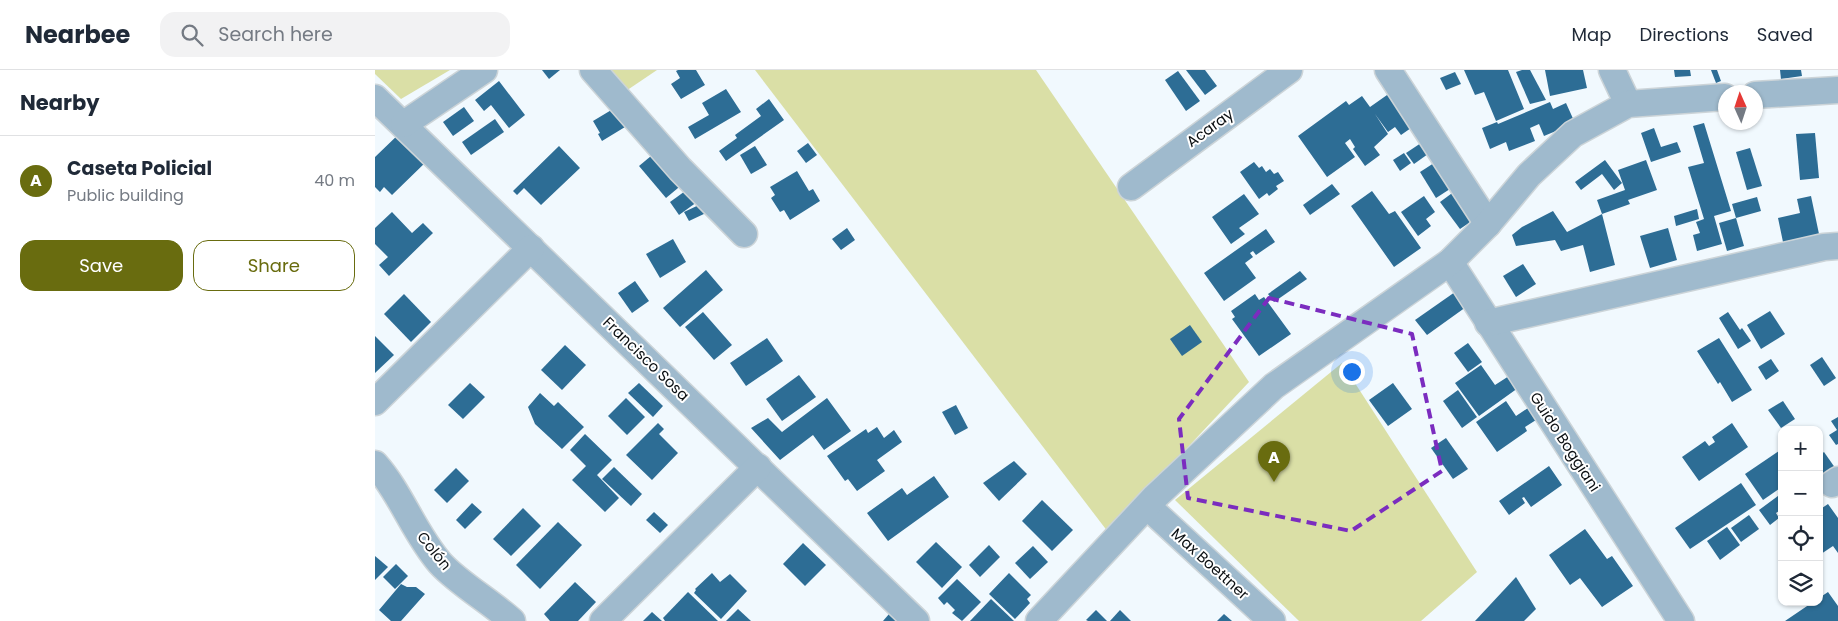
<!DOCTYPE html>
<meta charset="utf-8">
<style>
:root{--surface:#fff;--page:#f2f2f3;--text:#1f2937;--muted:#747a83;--line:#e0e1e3;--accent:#696c0f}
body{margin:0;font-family:Poppins,sans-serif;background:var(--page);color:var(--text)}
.controls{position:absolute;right:15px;bottom:15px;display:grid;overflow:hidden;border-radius:10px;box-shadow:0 1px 4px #0004}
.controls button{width:45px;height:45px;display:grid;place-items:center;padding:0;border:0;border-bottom:1px solid var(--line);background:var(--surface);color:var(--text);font:25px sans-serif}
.compass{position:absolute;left:1343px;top:15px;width:45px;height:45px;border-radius:50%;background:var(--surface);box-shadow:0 1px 4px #0004;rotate:357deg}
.you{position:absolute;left:976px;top:301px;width:18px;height:18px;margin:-12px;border:4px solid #fff;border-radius:50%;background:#1a73e8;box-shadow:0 0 0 8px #1a73e833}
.badge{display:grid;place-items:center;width:32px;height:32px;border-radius:50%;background:var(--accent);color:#fff;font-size:16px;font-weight:700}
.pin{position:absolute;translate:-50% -41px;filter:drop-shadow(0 1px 2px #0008)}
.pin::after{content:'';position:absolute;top:26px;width:18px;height:15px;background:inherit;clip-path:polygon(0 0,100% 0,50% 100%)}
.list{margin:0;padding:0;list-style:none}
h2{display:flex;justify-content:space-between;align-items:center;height:65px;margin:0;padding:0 20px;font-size:21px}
h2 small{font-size:16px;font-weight:400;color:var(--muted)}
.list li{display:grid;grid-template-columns:32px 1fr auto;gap:15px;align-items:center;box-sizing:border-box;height:90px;padding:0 20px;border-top:1px solid var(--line)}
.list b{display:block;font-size:19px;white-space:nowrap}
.list p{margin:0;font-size:16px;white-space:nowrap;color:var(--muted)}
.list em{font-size:16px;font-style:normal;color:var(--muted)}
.actions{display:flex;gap:10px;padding:15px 20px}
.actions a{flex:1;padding:11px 0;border:1px solid var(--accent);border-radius:15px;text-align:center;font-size:18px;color:var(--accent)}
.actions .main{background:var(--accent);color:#fff}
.icon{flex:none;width:28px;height:28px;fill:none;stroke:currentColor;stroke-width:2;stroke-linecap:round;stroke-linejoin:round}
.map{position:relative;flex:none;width:1463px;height:551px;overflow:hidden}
header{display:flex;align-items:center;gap:30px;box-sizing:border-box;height:70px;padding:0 25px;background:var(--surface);border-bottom:1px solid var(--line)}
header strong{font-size:24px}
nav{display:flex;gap:28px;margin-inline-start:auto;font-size:18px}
.search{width:350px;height:45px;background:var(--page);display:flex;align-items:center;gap:12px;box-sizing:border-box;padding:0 18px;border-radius:15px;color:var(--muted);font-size:19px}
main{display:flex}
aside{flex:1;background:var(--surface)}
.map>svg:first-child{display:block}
.green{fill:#dadfa6}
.building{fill:#2d6d95}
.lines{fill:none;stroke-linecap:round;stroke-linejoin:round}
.minor-casing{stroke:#ccd4d8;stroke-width:29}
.minor{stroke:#9fbacd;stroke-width:26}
.marked{fill:none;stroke:#7b2cbf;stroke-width:4;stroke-dasharray:10 6;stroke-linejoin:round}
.labels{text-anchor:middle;stroke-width:4;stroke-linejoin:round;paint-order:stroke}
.street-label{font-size:15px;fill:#0c1013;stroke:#fff}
</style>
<header>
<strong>Nearbee</strong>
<div class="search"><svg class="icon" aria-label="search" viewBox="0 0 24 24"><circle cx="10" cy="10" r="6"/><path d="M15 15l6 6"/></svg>Search here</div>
<nav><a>Map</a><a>Directions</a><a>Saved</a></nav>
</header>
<main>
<aside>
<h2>Nearby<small></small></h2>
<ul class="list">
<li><span class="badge">A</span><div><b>Caseta Policial</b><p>Public building</p></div><em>40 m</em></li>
</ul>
<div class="actions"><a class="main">Save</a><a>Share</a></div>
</aside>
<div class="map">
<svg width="1463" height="551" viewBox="0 0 1463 551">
<rect width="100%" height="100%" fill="#f1f9fe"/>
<!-- green -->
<g class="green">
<polygon points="0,0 75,0 26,29 0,4"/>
<polygon points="223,0 282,0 245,25"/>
<polygon points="380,0 661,0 874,312 733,462"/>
<polygon points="967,293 1102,502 1046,551 924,551 800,430"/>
</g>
<!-- building -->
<g class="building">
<polygon points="167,0 185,0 174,9"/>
<polygon points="303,0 321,0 330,15 306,29 296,14 305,8 301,1"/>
<polygon points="811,0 830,0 842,16 830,25"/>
<polygon points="1089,0 1133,0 1149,39 1121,51 1109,22 1100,25"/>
<polygon points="1147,0 1155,0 1171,30 1155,34 1141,2"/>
<polygon points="1170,0 1208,0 1212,18 1175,26"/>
<polygon points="1299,0 1315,0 1316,6 1300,7"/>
<polygon points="1336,0 1342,0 1346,11 1341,13"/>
<polygon points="1405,0 1426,0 1427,6 1406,9"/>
<polygon points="803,1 825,31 811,41 790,10"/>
<polygon points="1080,2 1086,14 1071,20 1065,8"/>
<polygon points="124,11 150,45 134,58 116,35 109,41 100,30"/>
<polygon points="1022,18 1046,51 1026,65 1020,57 1013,62 1000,44 1013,64 999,77 1005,85 990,96 978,79 980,77 975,69 970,73 980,87 952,107 923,66 971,31 974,35 987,26 995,37"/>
<polygon points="351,19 366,42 320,69 313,57 334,45 327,33"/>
<polygon points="394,29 409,50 351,91 344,81 362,68 360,65 386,46 381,39"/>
<polygon points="1175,32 1178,39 1191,33 1200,53 1169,66 1164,54 1155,58 1160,71 1134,81 1131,72 1115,79 1107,58 1122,52 1123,54"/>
<polygon points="89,37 99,51 78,66 68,52"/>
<polygon points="238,39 250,57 227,71 223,64 225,63 218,51"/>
<polygon points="120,49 129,62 96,85 87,72"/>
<polygon points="1329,53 1356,141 1339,146 1347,174 1322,181 1318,165 1325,163 1321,152 1329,149 1313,97 1329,93 1318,56"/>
<polygon points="1279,58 1286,77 1302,72 1306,82 1276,92 1266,63"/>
<polygon points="26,62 54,89 17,125 9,117 5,122 0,117 0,87"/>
<polygon points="1440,63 1444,108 1425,110 1421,64"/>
<polygon points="433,73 442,85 431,93 422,81"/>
<polygon points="1046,73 1053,84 1039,94 1031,83"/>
<polygon points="184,76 205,98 166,135 149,118 142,125 138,121"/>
<polygon points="380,76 392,95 376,104 365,85"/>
<polygon points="1375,78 1387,116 1372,120 1361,82"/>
<polygon points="282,81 309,113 291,128 264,96"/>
<polygon points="1029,83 1036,93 1025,101 1018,90"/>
<polygon points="1230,90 1247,113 1239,120 1227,104 1206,120 1200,112"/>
<polygon points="1271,90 1282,120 1253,130 1255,134 1227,144 1240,195 1215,202 1208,175 1186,181 1180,170 1141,176 1137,165 1147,157 1178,141 1192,162 1227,144 1222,130 1250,120 1243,100"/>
<polygon points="879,92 884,98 887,96 891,102 895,99 899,104 903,102 909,111 901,116 903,119 894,126 892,123 884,129 865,102"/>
<polygon points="1059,93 1075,119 1061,128 1045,102"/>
<polygon points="422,101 434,121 438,119 445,131 415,150 409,140 405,142 396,128 400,125 395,117"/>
<polygon points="957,114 965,124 935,145 928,135"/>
<polygon points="1084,118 1104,146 1085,159 1065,132"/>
<polygon points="313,119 322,132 304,145 295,132"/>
<polygon points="997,121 1014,144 1020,141 1046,178 1019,197 976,136"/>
<polygon points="869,124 884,144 864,158 870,164 856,174 837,147"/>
<polygon points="1049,126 1060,142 1051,149 1056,156 1043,166 1026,142"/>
<polygon points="1436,126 1444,164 1408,172 1403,148 1425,143 1422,129"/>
<polygon points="1382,127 1386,141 1361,148 1357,134"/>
<polygon points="326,134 331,143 314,151 309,142"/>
<polygon points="1322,139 1324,149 1301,156 1299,146"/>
<polygon points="17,142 37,163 48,153 58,163 14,206 4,195 13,187 0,174 0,158"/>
<polygon points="1361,148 1369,176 1352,181 1344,153"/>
<polygon points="472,158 480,170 466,180 457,169"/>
<polygon points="1293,158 1302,190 1275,198 1265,166"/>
<polygon points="891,159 900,172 881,185 878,181 875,183 878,187 870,193 881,208 849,231 829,203"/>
<polygon points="298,169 311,192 285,208 271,184"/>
<polygon points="1148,194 1161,214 1141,227 1128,206"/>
<polygon points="331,200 348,220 305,257 288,238"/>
<polygon points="925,201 932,209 899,232 893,224"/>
<polygon points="260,211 274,231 257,243 243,223"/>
<polygon points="1080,222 1091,237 1052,265 1040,250"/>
<polygon points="29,224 56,252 36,272 9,244"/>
<polygon points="880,224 884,230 889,227 916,264 884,286 857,249 860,247 856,241"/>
<polygon points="1395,241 1410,264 1386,279 1372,255"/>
<polygon points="328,242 357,275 339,290 310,257"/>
<polygon points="1353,242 1365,260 1367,258 1376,271 1363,279 1344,248"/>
<polygon points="815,255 827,272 807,286 795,269"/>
<polygon points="0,266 19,285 0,303"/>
<polygon points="392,268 408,291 371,316 355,293"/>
<polygon points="1344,268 1377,320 1357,332 1345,312 1343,314 1322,281"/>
<polygon points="1093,273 1107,292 1093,302 1079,283"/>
<polygon points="190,275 211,295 187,320 166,300"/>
<polygon points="1447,287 1461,308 1449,316 1435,295"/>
<polygon points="1396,289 1404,301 1391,310 1383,297"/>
<polygon points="1106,295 1120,315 1134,306 1143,318 1104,346 1080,313"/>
<polygon points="424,305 441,327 407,351 391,329"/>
<polygon points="95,313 110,327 88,349 73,335"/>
<polygon points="264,313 288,336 278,347 253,323"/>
<polygon points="1018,313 1037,339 1013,356 994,330"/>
<polygon points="1083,320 1102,347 1087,358 1068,331"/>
<polygon points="165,323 179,336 183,332 209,357 187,379 160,354 153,337"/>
<polygon points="251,328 270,347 252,365 233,346"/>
<polygon points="452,328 476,361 449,380 438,365 405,390 376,358 393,348 407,362"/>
<polygon points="1131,331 1141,346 1153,338 1161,350 1150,357 1152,361 1122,382 1101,352"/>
<polygon points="1408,331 1420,349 1406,358 1393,340"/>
<polygon points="581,335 593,358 580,365 567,342"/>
<polygon points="1463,347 1463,374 1461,375 1454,365 1462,360 1456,351"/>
<polygon points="283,353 289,359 284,364 303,383 277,410 251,385"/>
<polygon points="1357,353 1373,377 1324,411 1307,387 1330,371 1334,376 1340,372 1337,367"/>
<polygon points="502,357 509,368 519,360 527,372 502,390 510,401 482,421 473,409 470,411 452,386 491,359 493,363"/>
<polygon points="210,364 237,390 222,405 244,428 230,442 197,410 211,396 195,380"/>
<polygon points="1071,368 1093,399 1078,409 1056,378"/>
<polygon points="1407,379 1407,417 1388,430 1370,404"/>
<polygon points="1449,382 1463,402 1444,414 1444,386"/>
<polygon points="639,391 652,404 624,431 608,413"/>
<polygon points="1174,396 1187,415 1156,437 1149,427 1147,428 1150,433 1134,445 1124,431"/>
<polygon points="239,397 267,424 256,436 227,409"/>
<polygon points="81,398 94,411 72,433 59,420"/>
<polygon points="559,406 574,427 513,471 492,443 527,418 532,425"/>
<polygon points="1366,413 1381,435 1315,479 1300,458"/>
<polygon points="1407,423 1407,439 1401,443 1404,448 1395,455 1384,440"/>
<polygon points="667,430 698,460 677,481 647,451"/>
<polygon points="97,433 107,442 90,459 81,450"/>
<polygon points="1453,434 1463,448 1463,483 1458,476 1446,484 1444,482 1444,440"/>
<polygon points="148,438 166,456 136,486 118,469"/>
<polygon points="279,442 293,455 285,463 271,450"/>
<polygon points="1374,445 1384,459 1366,472 1356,458"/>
<polygon points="183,452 207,475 165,519 141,495"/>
<polygon points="1352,457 1365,475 1345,490 1332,471"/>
<polygon points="1210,459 1232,489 1237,486 1258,516 1227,537 1205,508 1195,515 1174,485"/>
<polygon points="561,472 587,497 567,518 541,492"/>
<polygon points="428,473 451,495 430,516 408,494"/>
<polygon points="614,475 625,487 605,507 594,495"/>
<polygon points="658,476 673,492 655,509 640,493"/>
<polygon points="0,486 13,497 0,510"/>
<polygon points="21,494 33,506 20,519 8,507"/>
<polygon points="337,503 345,512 355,504 372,521 346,549 319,523 321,520 320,519"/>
<polygon points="634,503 656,525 652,529 655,533 640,549 614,524"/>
<polygon points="1141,507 1161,539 1149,551 1100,551"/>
<polygon points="582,509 606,532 587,551 577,543 580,540 572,532 569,535 563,528"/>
<polygon points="200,512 221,532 203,551 175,551 169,544"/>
<polygon points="26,514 32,517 41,517 50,524 26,551 16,551 4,540"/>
<polygon points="313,522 343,551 290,551 288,548"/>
<polygon points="1453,522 1463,536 1463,551 1410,551 1438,532 1444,532 1444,528"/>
<polygon points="616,529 639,551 595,551"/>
<polygon points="363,539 376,551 351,551"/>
<polygon points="721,540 732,551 713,551 711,550"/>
<polygon points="745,540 756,551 735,551"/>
<polygon points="277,542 287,551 268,551"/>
<polygon points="514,544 521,551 508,551"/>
<polygon points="849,544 857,551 842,551"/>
</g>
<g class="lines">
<!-- minor casing -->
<g class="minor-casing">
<g id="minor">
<polyline points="218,0 305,99 369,164"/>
<polyline points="1013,0 1113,154"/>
<polyline points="1237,0 1253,34"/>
<polyline points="1380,25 1463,20"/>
<polyline points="0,28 541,551"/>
<polyline points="29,54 109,0"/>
<polyline points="756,117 914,0"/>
<polyline points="1075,192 1306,551"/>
<polyline points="1113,253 1449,177 1463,176"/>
<polyline points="0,332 156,178"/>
<path d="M0,394C26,423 39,463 65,493C83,513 116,532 137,551"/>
<polyline points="1457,414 1463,410"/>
<polyline points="772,436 897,551"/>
<polyline points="228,551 383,397"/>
<polyline points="664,551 780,427 899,316 1075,192 1113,154 1154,105 1198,64 1253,34 1350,27"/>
</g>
</g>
<!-- minor -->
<use href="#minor" class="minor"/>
</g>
<!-- marked area -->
<path class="marked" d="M894,228L1037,264L1067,401L976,461L813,428L804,349Z"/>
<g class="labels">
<!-- street labels -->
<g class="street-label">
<text transform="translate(835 58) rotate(-36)" y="5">Acaray</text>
<text transform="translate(271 289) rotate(44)" y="5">Francisco Sosa</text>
<text transform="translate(1190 372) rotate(57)" y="5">Guido Boggiani</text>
<text transform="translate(59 481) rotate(51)" y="5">Colón</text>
<text transform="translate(835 494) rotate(42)" y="5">Max Boettner</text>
</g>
</g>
</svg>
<div class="controls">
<button>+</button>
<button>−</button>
<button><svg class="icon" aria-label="locate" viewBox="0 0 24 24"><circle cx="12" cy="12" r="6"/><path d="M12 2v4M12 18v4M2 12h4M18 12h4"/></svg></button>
<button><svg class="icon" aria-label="layers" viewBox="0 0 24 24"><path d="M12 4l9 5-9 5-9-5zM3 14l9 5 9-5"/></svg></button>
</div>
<svg class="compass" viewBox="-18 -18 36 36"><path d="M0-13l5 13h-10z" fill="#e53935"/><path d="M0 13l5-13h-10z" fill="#747a83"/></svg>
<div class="you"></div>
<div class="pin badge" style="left:899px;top:412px">A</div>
</div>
</main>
